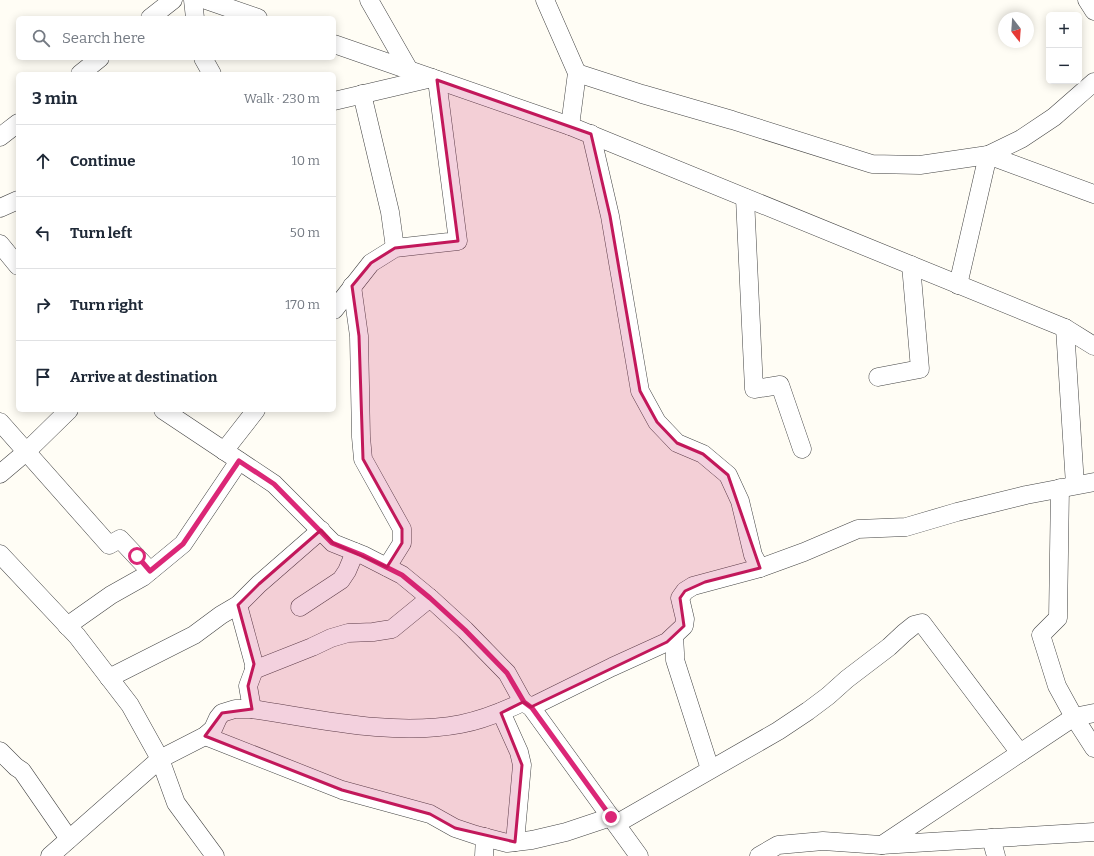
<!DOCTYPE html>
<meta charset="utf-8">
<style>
:root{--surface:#fff;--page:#f2f2f3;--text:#1f2937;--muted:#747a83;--line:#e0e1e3}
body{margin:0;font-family:Bitter,serif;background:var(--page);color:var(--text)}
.controls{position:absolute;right:12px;top:12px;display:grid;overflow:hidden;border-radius:6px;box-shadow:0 2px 10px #0003}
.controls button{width:36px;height:36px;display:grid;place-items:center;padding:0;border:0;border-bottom:1px solid var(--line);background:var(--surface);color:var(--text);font:20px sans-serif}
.compass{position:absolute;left:998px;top:12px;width:36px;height:36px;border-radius:50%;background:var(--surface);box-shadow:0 2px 10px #0003;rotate:163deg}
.stop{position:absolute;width:12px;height:12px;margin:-9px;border:3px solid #db2777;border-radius:50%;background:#fff}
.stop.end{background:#db2777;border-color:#fff;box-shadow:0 1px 4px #0008}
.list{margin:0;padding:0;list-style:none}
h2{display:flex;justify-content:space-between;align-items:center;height:52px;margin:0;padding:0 16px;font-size:17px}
h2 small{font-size:13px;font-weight:400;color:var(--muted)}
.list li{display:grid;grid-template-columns:26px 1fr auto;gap:12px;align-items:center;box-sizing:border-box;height:72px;padding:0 16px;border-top:1px solid var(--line)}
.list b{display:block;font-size:15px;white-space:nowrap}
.list em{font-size:13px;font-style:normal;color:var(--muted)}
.icon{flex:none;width:22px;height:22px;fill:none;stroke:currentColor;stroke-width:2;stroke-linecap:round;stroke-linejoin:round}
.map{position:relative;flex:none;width:1094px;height:856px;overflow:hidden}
.search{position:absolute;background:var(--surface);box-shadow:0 2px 10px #0003;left:16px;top:16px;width:320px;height:44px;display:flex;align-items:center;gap:10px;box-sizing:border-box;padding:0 14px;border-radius:6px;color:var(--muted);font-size:15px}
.panel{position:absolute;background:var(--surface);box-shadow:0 2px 10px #0003;left:16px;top:72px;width:320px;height:340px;border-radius:6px}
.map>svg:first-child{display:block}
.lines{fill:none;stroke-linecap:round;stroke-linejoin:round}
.minor-casing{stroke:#444;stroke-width:19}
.minor{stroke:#fff;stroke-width:18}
.route{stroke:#db2777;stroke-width:5}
.marked{fill:#c2185b;fill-opacity:0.2;stroke:#c2185b;stroke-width:3;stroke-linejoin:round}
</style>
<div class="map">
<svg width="1094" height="856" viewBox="0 0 1094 856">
<rect width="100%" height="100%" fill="#fffdf5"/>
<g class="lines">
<!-- minor casing -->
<g class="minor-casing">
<g id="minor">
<polyline points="193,0 195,18"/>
<polyline points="206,0 258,18"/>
<polyline points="369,0 409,70"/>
<polyline points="545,0 577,73 570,126"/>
<polyline points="1087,0 1094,11"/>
<polyline points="150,18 173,0"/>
<polyline points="334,44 570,126 1065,328 1094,346"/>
<polyline points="203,58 212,74"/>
<polyline points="577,73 642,94 732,120 872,164 920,165 988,155 1021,139 1054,117 1094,82"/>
<polyline points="80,74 100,58"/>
<polyline points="362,94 390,212 395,248"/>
<polyline points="334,101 432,78"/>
<polyline points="591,134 610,216 640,391 657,422 677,443 703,454 728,475 740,501 753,555 760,568"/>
<polyline points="0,137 18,123"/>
<polyline points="745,198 754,389 780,385 802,449"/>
<polyline points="0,208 18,200"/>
<polyline points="0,244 18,266"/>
<polyline points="958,285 988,155 1094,194"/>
<polyline points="352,286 359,336 361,437 363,459 402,529 402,543 387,567"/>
<polyline points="334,310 371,263 395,248 458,241 437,80"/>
<polyline points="1065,328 1075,485"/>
<polyline points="878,377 920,369 911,265"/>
<polyline points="163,410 274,484 333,543 363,555 402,575 430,598 465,630 507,673 523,702"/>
<polyline points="0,422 109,545 120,539 150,571"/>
<polyline points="224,451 256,410"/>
<polyline points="0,474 26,452 69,410"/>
<polyline points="1060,488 1058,618 1041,635 1057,686 1074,717 1094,748"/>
<polyline points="0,554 77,636 130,705 160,759 176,803 215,856"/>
<polyline points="238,605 254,664 254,670 248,686 252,709"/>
<polyline points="300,607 341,580 347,571 355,552"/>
<polyline points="67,626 111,595 143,577 183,544 239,461"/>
<polyline points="674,636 675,653 675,660 710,769"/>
<polyline points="254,670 312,647 331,638 348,633 373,632 392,629 430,598"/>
<polyline points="109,678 194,635 221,615 238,605 259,584 321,530"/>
<polyline points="531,707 612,667 667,642 684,626 685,619 680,598 685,591 693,586 760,568 804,552 858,529 906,527 957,512 1026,495 1094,482"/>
<polyline points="501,712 519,752 522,765 515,842"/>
<polyline points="205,736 342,790 430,814 455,828 476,835 507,843 532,840 566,832 611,817"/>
<polyline points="0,751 16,767 22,771 69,839"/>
<polyline points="616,824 778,731 808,711 828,696 847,679 889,647 904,633 914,625 922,623 1020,753"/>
<polyline points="991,838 996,856"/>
<polyline points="882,845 1074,717 1094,713"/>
<path d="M50,856L160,759L205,736L213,729L218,718L222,713L235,709H252C319,719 393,737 461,724C482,720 504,711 523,702L531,707L639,856"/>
<polyline points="484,856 485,837"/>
<polyline points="759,856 778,845 823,841 881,845 1094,832"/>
</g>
</g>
<!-- minor -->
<use href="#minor" class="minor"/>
</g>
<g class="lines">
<!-- route -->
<polyline class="route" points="137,556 150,571 183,544 239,461 274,484 332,543 362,555 402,575 430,598 465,630 507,673 524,702 532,708 611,817"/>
</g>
<!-- marked area -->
<path class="marked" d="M437,80L591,134L610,216L640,391L657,422L677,443L703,454L728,475L760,568L705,582L685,591L680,598L684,626L667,642L531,707L523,702L501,713L522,765L515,842L455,828L430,814L342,790L205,736L222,713L252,709L248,686L254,664L238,605L259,584L321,530L333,543L387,567L402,543V529L363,459L359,336L352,286L371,263L395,248L458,241Z"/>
</svg>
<div class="controls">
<button>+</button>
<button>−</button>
</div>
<svg class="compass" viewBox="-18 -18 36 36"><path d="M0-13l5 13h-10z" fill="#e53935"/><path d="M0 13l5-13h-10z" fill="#747a83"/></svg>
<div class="stop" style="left:137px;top:556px"></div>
<div class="stop end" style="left:611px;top:817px"></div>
<div class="search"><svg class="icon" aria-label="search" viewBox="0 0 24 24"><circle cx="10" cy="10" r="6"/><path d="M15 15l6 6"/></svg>Search here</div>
<section class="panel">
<h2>3 min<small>Walk · 230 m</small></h2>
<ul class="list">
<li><svg class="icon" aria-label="ahead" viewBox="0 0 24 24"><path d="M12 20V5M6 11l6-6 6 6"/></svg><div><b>Continue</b></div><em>10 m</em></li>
<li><svg class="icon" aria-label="left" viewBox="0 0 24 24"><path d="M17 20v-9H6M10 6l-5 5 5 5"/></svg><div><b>Turn left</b></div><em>50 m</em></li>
<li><svg class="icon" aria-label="right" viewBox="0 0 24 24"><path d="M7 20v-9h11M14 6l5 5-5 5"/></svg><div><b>Turn right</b></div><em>170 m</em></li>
<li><svg class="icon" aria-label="arrive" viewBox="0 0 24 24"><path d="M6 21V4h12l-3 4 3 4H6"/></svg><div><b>Arrive at destination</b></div></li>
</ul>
</section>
</div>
